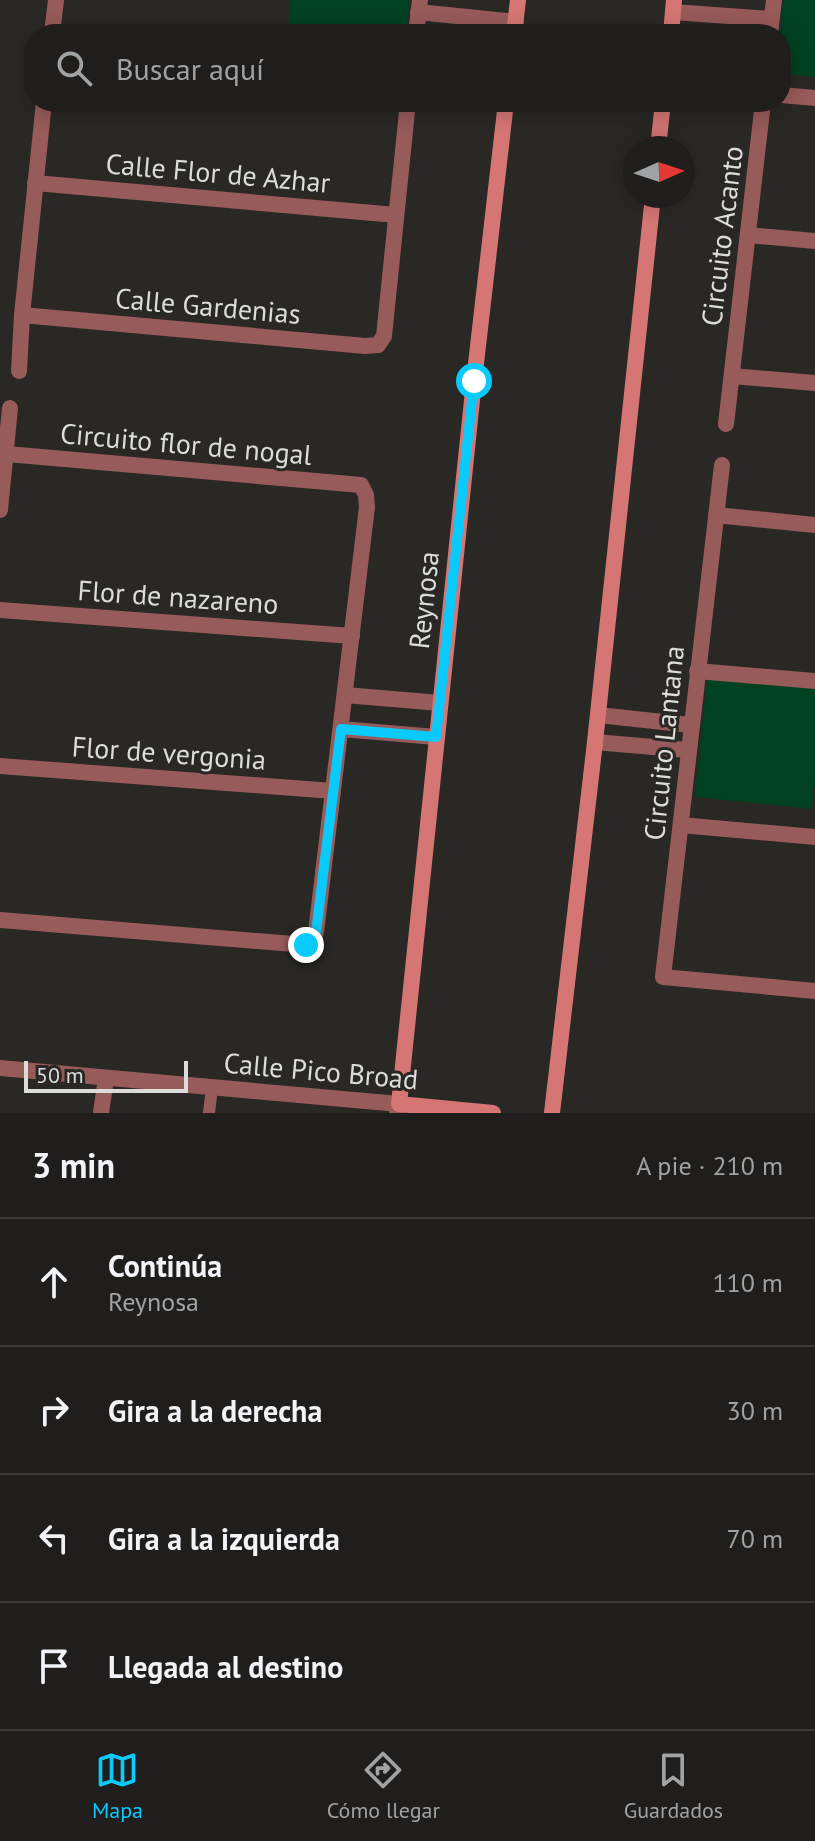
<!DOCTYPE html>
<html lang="es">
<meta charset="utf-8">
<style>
:root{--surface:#1f1e1c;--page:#2c2b29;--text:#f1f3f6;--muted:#a1a2a3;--line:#3c3c3b;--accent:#09cafa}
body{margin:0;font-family:"PT Sans",sans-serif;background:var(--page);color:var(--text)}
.compass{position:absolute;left:623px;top:136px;width:72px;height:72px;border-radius:50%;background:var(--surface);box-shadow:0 4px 20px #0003;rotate:87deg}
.scale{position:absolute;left:24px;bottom:20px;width:164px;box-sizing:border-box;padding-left:8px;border:4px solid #dcdcda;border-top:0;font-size:22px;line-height:28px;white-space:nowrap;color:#dcdcda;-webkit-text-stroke:6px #292825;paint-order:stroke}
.stop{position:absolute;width:24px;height:24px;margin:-18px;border:6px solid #09cafa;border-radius:50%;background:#fff}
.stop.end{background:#09cafa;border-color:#fff;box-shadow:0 2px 8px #0008}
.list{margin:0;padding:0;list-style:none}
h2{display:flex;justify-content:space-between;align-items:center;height:104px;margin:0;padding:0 32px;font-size:34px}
h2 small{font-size:26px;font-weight:400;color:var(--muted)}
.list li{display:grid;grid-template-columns:52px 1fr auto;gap:24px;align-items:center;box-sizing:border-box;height:128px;padding:0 32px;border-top:2px solid var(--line)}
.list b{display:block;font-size:30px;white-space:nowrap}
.list p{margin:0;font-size:26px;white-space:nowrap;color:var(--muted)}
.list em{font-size:26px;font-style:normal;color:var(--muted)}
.icon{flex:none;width:44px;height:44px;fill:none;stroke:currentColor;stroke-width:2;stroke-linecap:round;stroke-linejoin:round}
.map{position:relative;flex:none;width:815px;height:1113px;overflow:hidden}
.search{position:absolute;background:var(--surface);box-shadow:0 4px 20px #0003;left:24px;right:24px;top:24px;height:88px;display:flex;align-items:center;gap:20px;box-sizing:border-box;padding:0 28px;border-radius:32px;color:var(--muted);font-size:30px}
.sheet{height:616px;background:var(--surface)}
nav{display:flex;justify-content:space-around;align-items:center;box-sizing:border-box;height:112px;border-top:2px solid var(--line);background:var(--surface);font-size:22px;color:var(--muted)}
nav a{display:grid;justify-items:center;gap:4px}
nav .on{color:var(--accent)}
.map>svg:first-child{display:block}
.green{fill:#004122}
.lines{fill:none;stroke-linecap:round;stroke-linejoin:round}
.service{stroke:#975b59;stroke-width:12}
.minor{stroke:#975b59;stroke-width:16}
.secondary{stroke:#d67674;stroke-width:16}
.route{stroke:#09cafa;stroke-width:10}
.labels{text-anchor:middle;stroke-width:6;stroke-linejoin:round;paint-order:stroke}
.street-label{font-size:28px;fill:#dcdcda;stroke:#292825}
</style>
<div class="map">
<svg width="815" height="1113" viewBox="0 0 815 1113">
<rect width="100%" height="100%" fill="#292825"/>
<!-- green -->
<g class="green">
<polygon points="290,0 410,0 406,34 320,34 288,30"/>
<polygon points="783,0 815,0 815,77 781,74 780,34"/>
<polygon points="707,676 815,687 815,782 812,809 695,797"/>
</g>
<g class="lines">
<!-- service -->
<polyline class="service" points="209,1113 212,1088"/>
<!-- minor -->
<g class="minor">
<polyline points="418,12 516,22"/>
<polyline points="673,12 771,19"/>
<polyline points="52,34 56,0"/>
<polyline points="416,34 420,0"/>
<polyline points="770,34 774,0"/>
<polyline points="781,95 815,98"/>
<polyline points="35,183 396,215"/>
<polyline points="748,235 815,241"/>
<polyline points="22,315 365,346 378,345 384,336 408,102"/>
<polyline points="19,371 22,315 44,102"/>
<polyline points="732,376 815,383"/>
<polyline points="726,424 763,102"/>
<polyline points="722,465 663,977 815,991"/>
<polyline points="0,510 10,408"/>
<polyline points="716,515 815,525"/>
<polyline points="0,610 352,636"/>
<polyline points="697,671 815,681"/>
<polyline points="345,695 440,703"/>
<polyline points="598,715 691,725"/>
<polyline points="341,729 436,737"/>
<polyline points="595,742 688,750"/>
<polyline points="0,766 333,791"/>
<polyline points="681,825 815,837"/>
<polyline points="0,920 306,945 313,941 316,932 367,507 366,495 361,485 7,454"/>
<polyline points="0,1068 399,1104 397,1113"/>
<polyline points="101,1113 106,1078"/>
</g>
<!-- secondary -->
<g class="secondary">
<polyline points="514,34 518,0"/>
<polyline points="671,34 674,0"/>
<polyline points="658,148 663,102"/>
<polyline points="493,1113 399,1104 474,381 506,102"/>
<polyline points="552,1113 595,742 653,196"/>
</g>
</g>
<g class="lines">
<!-- route -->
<polyline class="route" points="306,945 313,941 316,932 341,729 436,737 474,381"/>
</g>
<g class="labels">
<!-- street labels -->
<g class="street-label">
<text transform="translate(218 173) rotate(5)" y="10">Calle Flor de Azhar</text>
<text transform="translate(722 236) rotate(-83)" y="10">Circuito Acanto</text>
<text transform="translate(208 306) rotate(5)" y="10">Calle Gardenias</text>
<text transform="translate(186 444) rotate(5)" y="10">Circuito flor de nogal</text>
<text transform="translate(178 597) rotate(4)" y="10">Flor de nazareno</text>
<text transform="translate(424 600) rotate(-84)" y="10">Reynosa</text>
<text transform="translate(664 743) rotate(-84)" y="10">Circuito Lantana</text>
<text transform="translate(169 753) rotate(4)" y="10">Flor de vergonia</text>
<text transform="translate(321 1071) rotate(5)" y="10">Calle Pico Broad</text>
</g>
</g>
</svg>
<svg class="compass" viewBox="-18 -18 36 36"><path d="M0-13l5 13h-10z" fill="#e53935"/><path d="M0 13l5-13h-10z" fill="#a1a2a3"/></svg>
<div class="scale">50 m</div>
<div class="stop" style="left:474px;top:381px"></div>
<div class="stop end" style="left:306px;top:945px"></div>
<div class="search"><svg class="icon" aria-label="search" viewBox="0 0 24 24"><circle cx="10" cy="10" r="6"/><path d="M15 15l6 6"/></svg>Buscar aquí</div>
</div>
<section class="sheet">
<h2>3 min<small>A pie · 210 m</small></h2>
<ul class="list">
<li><svg class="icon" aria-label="ahead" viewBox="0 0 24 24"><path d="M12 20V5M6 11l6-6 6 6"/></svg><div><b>Continúa</b><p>Reynosa</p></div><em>110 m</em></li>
<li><svg class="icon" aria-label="right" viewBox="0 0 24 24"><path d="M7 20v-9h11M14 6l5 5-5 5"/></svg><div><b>Gira a la derecha</b></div><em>30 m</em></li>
<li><svg class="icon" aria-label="left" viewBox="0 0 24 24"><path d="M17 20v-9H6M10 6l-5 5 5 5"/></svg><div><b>Gira a la izquierda</b></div><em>70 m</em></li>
<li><svg class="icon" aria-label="arrive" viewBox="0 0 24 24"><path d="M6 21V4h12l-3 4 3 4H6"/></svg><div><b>Llegada al destino</b></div></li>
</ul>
</section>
<nav>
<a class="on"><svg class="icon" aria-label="map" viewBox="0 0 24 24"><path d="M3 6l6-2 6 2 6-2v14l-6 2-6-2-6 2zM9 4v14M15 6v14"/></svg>Mapa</a>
<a><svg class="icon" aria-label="directions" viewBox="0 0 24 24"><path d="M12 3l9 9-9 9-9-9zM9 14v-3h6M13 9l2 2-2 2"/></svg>Cómo llegar</a>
<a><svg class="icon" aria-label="saved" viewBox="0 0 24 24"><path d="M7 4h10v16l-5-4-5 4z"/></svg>Guardados</a>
</nav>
